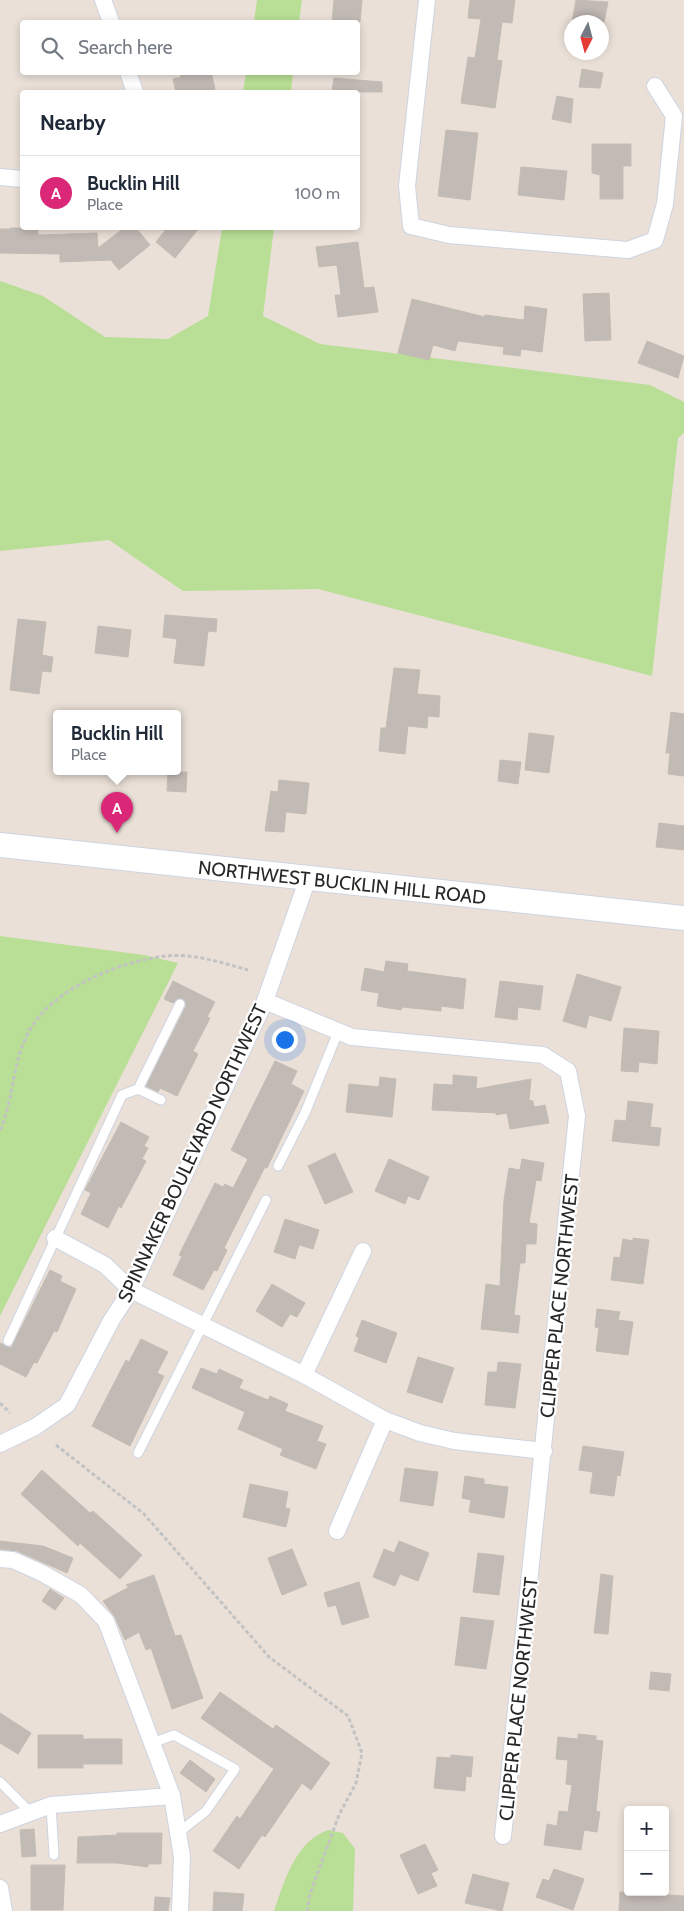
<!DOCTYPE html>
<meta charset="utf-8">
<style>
:root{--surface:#fff;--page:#f6f6f7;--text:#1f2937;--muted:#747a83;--line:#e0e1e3;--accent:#db2777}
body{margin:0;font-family:Cabin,sans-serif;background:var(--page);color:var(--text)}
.controls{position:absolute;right:15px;bottom:15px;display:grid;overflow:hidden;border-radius:5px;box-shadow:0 2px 8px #0003}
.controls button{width:45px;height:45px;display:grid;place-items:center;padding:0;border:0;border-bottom:1px solid var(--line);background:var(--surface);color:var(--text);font:25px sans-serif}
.compass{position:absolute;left:564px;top:15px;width:45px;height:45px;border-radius:50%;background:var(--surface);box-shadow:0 2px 8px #0003;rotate:186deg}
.you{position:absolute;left:284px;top:1039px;width:18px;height:18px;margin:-12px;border:4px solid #fff;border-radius:50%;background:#1a73e8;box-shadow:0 0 0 8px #1a73e833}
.badge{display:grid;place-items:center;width:32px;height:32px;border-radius:50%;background:var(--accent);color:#fff;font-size:16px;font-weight:700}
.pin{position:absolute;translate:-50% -41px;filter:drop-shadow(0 1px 2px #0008)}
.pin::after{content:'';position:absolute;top:26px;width:18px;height:15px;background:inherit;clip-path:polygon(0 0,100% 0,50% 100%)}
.popup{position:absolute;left:53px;top:710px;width:128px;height:65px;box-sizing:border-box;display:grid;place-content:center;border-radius:5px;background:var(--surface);filter:drop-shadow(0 1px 4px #0005);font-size:16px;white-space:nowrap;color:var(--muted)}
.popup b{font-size:19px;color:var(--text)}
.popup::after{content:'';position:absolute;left:50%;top:100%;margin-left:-10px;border:10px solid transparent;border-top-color:var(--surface)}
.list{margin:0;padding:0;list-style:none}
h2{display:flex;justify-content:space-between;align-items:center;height:65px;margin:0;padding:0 20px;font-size:21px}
h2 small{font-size:16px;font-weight:400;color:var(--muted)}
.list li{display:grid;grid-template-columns:32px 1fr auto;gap:15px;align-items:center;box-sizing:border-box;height:75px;padding:0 20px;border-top:1px solid var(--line)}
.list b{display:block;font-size:19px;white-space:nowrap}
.list p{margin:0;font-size:16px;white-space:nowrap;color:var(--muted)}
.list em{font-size:16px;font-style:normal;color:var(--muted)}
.icon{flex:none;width:28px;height:28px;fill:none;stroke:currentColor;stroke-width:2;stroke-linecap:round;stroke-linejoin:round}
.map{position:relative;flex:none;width:684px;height:1911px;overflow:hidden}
.search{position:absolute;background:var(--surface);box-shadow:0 2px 8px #0003;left:20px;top:20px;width:340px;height:55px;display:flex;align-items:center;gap:12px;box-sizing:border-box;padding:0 18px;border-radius:5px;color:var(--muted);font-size:19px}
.panel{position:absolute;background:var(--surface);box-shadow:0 2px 8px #0003;left:20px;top:90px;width:340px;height:140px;border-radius:5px}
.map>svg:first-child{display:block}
.green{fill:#b8df95}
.building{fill:#c2bab5;stroke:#c4bcb3}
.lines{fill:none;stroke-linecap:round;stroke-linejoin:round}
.lane-casing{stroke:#ced4e0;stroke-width:11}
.street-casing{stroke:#ced4e0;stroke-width:18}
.secondary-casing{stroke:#ced4e0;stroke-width:26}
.path{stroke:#c3c3c3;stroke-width:3;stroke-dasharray:4 2.5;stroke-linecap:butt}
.lane{stroke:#fff;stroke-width:9}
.street{stroke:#fff;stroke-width:16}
.secondary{stroke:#fff;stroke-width:24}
.labels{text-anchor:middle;stroke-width:4.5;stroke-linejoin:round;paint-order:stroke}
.street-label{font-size:19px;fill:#272727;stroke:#fff}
</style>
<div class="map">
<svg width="684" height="1911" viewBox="0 0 684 1911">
<rect width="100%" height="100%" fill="#eae0d8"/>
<!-- green -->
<g class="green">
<polygon points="257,0 302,0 299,22 254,22"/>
<polygon points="246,73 293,73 291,92 243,92"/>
<polygon points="222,228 274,228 263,316 320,344 650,385 684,402 684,433 678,438 652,676 318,589 183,591 109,540 0,551 0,281 43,296 105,337 168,339 208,316"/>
<polygon points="0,936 144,955 178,963 0,1316"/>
<path d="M328,1830L343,1833L355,1849L353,1911H274C285,1880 295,1842 328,1830Z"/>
</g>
<!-- building -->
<g class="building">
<polygon points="334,0 362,0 360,22 332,22"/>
<polygon points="470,0 515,0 512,23 502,22 497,60 502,61 495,108 461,103 468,57 475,58 481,19 468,18"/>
<polygon points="576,0 608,2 604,22 572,22"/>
<polygon points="582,69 603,73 600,88 579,87"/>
<polygon points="180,72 211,72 215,89 202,92 176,92 173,79 181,77"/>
<polygon points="334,78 382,82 382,92 332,92"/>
<polygon points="557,96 573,99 571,123 552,119"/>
<polygon points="446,130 478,133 470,200 438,196"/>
<polygon points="592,144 631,144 631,166 623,166 623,199 600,199 600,175 592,173"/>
<polygon points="521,167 567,171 564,200 518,195"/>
<polygon points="10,228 38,228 38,235 97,233 98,248 124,228 136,228 150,245 119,270 111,260 60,262 60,254 0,253 0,229 10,229"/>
<polygon points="167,228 199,228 175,258 156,242"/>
<polygon points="358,242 364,288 374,287 378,312 338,317 335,295 341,295 337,265 319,267 316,247"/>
<polygon points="609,293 611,340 585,341 583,294"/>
<polygon points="412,299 485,317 485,315 524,320 525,306 547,309 542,352 521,349 520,356 503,354 504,347 458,341 455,351 433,345 429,360 398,353"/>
<polygon points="647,341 684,356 678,378 638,363"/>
<polygon points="165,615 217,619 216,632 208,631 204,666 174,663 177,639 163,637"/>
<polygon points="18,619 46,622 42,655 53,657 51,672 42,671 39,694 10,690"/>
<polygon points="98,626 131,630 128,657 95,653"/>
<polygon points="394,668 420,670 417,694 440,696 439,717 428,716 427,728 408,726 405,754 379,751 381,728 386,728"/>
<polygon points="671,712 684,714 684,776 668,774 670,753 666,753"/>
<polygon points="529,733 554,736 549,773 525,770"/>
<polygon points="500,760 521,762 518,784 498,781"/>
<polygon points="168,772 187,772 186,792 167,791"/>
<polygon points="279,780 309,783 306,814 286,812 284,832 265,831 271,791 278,792"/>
<polygon points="659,823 684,826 684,850 656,847"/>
<polygon points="386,961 408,964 407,971 466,979 463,1009 441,1006 441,1011 402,1007 401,1010 377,1006 379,993 361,990 365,968 384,972"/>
<polygon points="577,974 621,987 611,1021 589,1015 586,1028 563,1021"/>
<polygon points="173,981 215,1002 207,1017 210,1018 193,1051 198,1054 177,1096 160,1088 158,1092 146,1086 186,1006 185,1001 182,998 177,999 173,1003 164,999"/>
<polygon points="500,981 543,986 540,1010 518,1007 517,1020 495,1017"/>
<polygon points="624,1028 659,1031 657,1064 639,1062 638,1072 621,1071"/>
<polygon points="275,1061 297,1071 291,1084 304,1091 267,1168 265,1167 224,1248 227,1250 217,1271 214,1270 203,1290 173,1275 182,1256 179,1255 215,1183 223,1187 225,1184 233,1188 248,1159 231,1150"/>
<polygon points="453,1075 477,1077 476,1089 531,1079 529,1100 533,1101 534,1107 545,1105 549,1123 510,1129 507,1113 496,1115 496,1113 432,1110 434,1084 453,1085"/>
<polygon points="380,1077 396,1079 392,1117 346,1112 349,1084 379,1087"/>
<polygon points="628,1101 653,1104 650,1127 661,1128 659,1146 612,1141 615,1120 626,1121"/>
<polygon points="121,1122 149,1137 144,1146 148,1148 142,1159 146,1161 121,1208 119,1206 108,1228 81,1214 91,1193 85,1190"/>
<polygon points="335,1153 353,1192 325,1204 308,1166"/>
<polygon points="389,1159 429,1177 419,1200 408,1196 405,1204 375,1191"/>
<polygon points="522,1159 544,1163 541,1181 536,1180 529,1223 537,1224 536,1244 526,1244 525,1263 520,1263 514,1315 520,1316 518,1333 481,1329 486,1284 500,1286 504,1200 509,1168 520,1170"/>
<polygon points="285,1219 319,1230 313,1249 299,1245 295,1259 274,1252"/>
<polygon points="633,1238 649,1240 643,1284 611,1280 614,1257 620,1258 623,1239 633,1241"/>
<polygon points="50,1270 62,1276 60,1281 76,1289 57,1332 54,1331 37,1363 34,1362 26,1377 0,1364 0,1343 11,1348"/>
<polygon points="272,1284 305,1303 297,1317 290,1314 282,1327 256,1311"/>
<polygon points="597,1309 620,1312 618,1320 633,1322 628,1355 596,1351 599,1328 595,1327"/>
<polygon points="362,1320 397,1333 386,1363 354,1351 359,1338 356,1336"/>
<polygon points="141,1339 168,1352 157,1373 164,1376 130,1446 92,1426 126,1360 129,1362"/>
<polygon points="418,1357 454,1368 442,1403 407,1392"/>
<polygon points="498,1362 521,1364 515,1408 485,1405 488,1372 497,1372"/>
<polygon points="201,1368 217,1374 219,1369 243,1380 239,1388 268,1400 270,1396 288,1404 285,1411 323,1426 317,1441 326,1444 316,1469 280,1455 283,1449 238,1429 245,1412 192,1388"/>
<polygon points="583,1446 624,1452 620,1476 617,1475 614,1496 590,1493 593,1472 579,1470"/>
<polygon points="405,1468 438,1472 433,1506 400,1501"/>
<polygon points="42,1470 90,1513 93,1511 142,1555 120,1579 80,1543 78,1546 21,1494"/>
<polygon points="465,1476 484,1479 484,1484 508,1487 504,1518 469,1512 471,1500 462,1498"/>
<polygon points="250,1484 288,1492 285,1508 290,1509 286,1527 243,1517"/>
<polygon points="0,1541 43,1546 73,1558 67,1573 17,1551 0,1549"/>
<polygon points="399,1541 429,1553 418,1581 400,1574 395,1586 373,1577 384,1549 394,1553"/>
<polygon points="292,1549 307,1585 282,1595 268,1558"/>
<polygon points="478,1553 504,1556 499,1595 473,1592"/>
<polygon points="601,1574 613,1576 608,1634 594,1633"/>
<polygon points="154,1575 175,1636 181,1635 203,1698 172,1709 151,1648 146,1650 139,1632 125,1640 115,1617 103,1601 129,1587 126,1585"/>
<polygon points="359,1582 369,1617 342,1625 336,1605 328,1607 324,1593"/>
<polygon points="50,1589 64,1598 55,1610 42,1601"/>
<polygon points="461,1617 494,1621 486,1669 455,1665"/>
<polygon points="651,1672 671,1674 669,1691 649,1689"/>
<polygon points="220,1692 273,1729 276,1725 330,1763 311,1790 302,1783 265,1837 262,1835 239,1869 213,1851 237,1816 240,1819 274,1769 201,1718"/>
<polygon points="0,1713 31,1733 18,1754 0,1743"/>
<polygon points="578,1734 596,1736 596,1740 603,1741 596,1811 600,1812 597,1832 584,1830 581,1850 544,1845 547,1824 557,1826 559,1811 568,1812 572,1785 566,1784 568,1760 556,1759 558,1737 578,1739"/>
<polygon points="38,1735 83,1735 83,1739 122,1739 122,1764 83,1764 83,1768 38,1768"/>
<polygon points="451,1755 473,1757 471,1777 466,1776 465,1791 434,1788 437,1757 451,1758"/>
<polygon points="190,1760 215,1779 206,1792 180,1773"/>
<polygon points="34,1829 36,1856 22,1857 20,1830"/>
<polygon points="117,1833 162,1833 161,1864 148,1864 148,1867 117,1863 77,1863 78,1837 117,1835"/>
<polygon points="425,1844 438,1870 431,1873 437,1886 418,1894 400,1855"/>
<polygon points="31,1865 65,1865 63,1910 31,1910"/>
<polygon points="554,1869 584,1879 573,1910 536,1897 543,1879 549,1881"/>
<polygon points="473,1874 509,1883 502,1911 465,1903"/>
<polygon points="214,1892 244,1894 242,1911 213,1911"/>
<polygon points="620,1892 684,1896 684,1911 619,1911"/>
<polygon points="155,1897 170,1898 168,1911 154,1911"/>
</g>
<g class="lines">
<!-- lane casing -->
<g class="lane-casing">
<g id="lane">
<polyline points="138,1089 161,1100"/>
<polyline points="278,1166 305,1113 338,1032"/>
<polyline points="8,1341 122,1095 138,1089 180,1004"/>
<polyline points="138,1453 266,1200"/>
<polyline points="152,1743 174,1735 235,1769 206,1811 178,1833"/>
<polyline points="0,1782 31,1813"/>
<polyline points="51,1805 54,1855"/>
</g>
</g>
<!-- street casing -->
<g class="street-casing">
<g id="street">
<polyline points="103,0 111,22"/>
<polyline points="427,0 407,186 411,226 449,235 628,250 655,240 665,204 674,116 655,86"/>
<polyline points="128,72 135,92"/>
<polyline points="0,177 22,179"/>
<polyline points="265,1001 352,1037 543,1055 568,1071 577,1116 503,1836"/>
<polyline points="55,1238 105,1265 131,1290 304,1375 385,1420 420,1433 454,1441 544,1451"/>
<polyline points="304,1375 363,1251"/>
<polyline points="0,1444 35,1427 67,1405 111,1321 131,1290 265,1001 308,878"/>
<polyline points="337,1531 385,1420"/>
<polyline points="0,1559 13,1560 42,1573 81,1595 106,1621 172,1796 182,1857 180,1911"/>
<polyline points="0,1824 51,1805 172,1796"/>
<polyline points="0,1888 4,1911"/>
</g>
</g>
<!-- secondary casing -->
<g class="secondary-casing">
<polyline id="secondary" points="0,845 684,918"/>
</g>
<!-- path -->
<g class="path">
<path d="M0,1130C15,1097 12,1058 31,1028C55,988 120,961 166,956C193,953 223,963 248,970"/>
<polyline points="0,1403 10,1413"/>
<polyline points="56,1445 144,1514 269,1657 348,1716 362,1753 356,1783 339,1815 310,1894 307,1911"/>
</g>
<!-- lane -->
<use href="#lane" class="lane"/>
<!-- street -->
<use href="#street" class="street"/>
<!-- secondary -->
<use href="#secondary" class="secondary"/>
</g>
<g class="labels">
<!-- street labels -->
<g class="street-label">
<text transform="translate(342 882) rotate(6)" y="7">NORTHWEST BUCKLIN HILL ROAD</text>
<text transform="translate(192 1153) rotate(-65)" y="7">SPINNAKER BOULEVARD NORTHWEST</text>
<text transform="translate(559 1296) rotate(-84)" y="7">CLIPPER PLACE NORTHWEST</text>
<text transform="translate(518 1699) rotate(-84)" y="7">CLIPPER PLACE NORTHWEST</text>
</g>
</g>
</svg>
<div class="controls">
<button>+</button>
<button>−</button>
</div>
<svg class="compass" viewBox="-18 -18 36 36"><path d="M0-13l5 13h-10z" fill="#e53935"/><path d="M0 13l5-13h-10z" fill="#747a83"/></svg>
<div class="you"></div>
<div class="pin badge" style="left:117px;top:833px">A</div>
<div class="popup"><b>Bucklin Hill</b>Place</div>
<div class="search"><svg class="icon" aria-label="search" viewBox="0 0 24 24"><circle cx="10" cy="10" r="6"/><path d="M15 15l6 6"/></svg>Search here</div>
<section class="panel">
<h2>Nearby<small></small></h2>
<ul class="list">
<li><span class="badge">A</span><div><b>Bucklin Hill</b><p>Place</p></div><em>100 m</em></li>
</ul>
</section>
</div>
